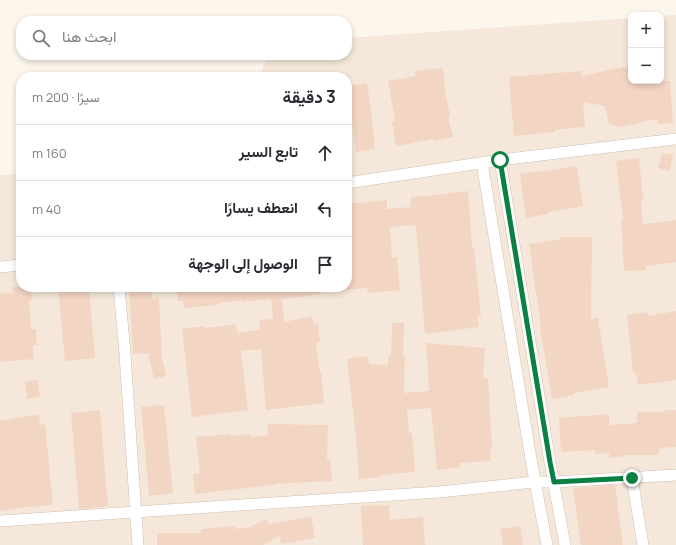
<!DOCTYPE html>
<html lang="ar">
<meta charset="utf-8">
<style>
:root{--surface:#fff;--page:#f2f2f3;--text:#2b2b33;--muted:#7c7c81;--line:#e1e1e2}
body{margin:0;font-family:Manrope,Vazirmatn,sans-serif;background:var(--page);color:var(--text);direction:rtl}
.controls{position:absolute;right:12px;top:12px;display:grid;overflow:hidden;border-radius:8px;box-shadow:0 2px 6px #0003}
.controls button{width:36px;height:36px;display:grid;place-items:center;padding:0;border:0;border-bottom:1px solid var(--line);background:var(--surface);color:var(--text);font:20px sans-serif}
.stop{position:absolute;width:12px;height:12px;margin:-9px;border:3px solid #0b8043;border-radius:50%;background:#fff}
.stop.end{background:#0b8043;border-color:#fff;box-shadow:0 1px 4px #0008}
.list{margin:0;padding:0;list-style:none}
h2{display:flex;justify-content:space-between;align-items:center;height:52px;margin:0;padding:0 16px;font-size:17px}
h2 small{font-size:13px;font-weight:400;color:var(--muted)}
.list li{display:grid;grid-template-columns:26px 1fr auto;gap:12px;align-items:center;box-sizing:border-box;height:56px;padding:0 16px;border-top:1px solid var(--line)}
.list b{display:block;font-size:15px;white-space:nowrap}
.list em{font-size:13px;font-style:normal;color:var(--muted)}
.icon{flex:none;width:22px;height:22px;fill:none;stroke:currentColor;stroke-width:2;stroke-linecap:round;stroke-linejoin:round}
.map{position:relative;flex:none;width:676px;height:545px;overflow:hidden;direction:ltr}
.search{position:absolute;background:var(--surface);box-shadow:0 2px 6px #0003;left:16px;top:16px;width:336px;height:44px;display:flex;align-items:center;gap:10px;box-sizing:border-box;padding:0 14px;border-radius:16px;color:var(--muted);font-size:15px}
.panel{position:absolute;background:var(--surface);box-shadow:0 2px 6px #0003;left:16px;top:72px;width:336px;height:220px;border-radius:16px;direction:rtl}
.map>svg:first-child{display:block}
.residential{fill:#f5e8da}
.building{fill:#f3d5c3}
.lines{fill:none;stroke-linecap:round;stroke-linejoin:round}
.street-casing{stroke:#d1beb0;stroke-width:12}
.street{stroke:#fff;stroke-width:11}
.route{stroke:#0b8043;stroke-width:5}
</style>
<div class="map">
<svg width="676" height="545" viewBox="0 0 676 545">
<rect width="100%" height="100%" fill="#fdf6ec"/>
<!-- residential -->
<polygon class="residential" points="676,15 676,545 0,545 0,175 21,174 21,287 347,287 347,77 260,77 267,55 347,55 347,38 631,18 631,81 661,81 661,16"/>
<!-- building -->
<g class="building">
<polygon points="623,67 631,68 631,81 670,81 673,123 657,124 657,119 622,127 609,124 605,106 583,102 585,127 554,130 554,132 514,136 509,77 581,71 581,76"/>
<polygon points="443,68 446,99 447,99 450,117 448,117 453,137 434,141 433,139 396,146 392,122 395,121 388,81 415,76 415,71"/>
<polygon points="367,83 371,110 375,149 356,152 351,109 348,86"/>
<polygon points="662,153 673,155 670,171 658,168"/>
<polygon points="639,158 643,197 644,200 641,200 643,224 676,220 676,262 646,266 646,270 624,271 621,220 623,220 616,161"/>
<polygon points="577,166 583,206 548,212 548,214 526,218 520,174 541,171 542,172"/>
<polygon points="468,191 472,248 474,248 481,316 477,316 479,327 425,334 416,225 390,227 392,258 397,257 400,290 368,293 367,288 347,290 347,204 387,200 387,209 411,207 411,197 447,194 447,193"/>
<polygon points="561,237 592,237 591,319 598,318 609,387 574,393 574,395 552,399 540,328 541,327 529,244 561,239"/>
<polygon points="12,287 31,287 32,300 29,301 31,329 36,329 37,345 33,345 34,359 0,362 0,294 13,293"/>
<polygon points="58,287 89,287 95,358 65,361"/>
<polygon points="129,287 152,287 152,299 159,298 162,358 166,376 154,379 148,353 133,354"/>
<polygon points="176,287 321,287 321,294 282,299 284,322 312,316 314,325 318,324 320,342 316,343 320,372 321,371 324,403 266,410 261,349 241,351 248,410 192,417 182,329 205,326 205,328 236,324 237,333 260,330 259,320 273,319 271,299 242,302 242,300 218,303 218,305 184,308 183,301 178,301"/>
<polygon points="676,311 676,380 638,385 636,373 633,373 627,315 648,312 648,316"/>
<polygon points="392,323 404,323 403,355 405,355 404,393 429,391 426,343 485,348 483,378 488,378 492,447 490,448 491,461 460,463 460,467 437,470 431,408 407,410 409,433 412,433 415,472 381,475 381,477 359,479 356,437 347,359 368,356 369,364 388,365 389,355 391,355"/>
<polygon points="37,380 40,397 27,399 25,382"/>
<polygon points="164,405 173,493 149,496 141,407"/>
<polygon points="100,410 108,506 79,509 71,413"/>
<polygon points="665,410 676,410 676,447 659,448 659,455 624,455 624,456 609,458 609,453 595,454 595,450 561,452 559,418 609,414 609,425 637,423 637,412 665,412"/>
<polygon points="39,415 40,425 45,424 53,505 16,508 16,509 0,511 0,421 14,419 14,418"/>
<polygon points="267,424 328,425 327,460 330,460 332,481 274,484 274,485 195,494 193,474 200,473 196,437 230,434 231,436 251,434 251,437 268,435"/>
<polygon points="615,485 623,545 581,545 573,488"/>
<polygon points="389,505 390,520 423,517 425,545 363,545 361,506"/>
<polygon points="311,517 315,538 281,544 280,536 263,545 157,545 157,533 201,533 201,529 235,526 235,529 250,527 266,519 269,524"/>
<polygon points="520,526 523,545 503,545 500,529"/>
</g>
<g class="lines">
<!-- street casing -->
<g class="street-casing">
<g id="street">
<polyline points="500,160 550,462 565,545"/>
<polyline points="482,163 532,465 547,545"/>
<polyline points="347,183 500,160 676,139"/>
<polyline points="0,267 21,265"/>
<polyline points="119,287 125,354 138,545"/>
<polyline points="632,478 643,545"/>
<polyline points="0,521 439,492 535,482 554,482 676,475"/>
</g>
</g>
<!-- street -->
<use href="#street" class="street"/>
</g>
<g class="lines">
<!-- route -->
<polyline class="route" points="500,160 550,462 554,482 632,478"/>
</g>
</svg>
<div class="controls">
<button>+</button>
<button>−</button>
</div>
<div class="stop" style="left:500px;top:160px"></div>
<div class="stop end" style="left:632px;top:478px"></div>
<div class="search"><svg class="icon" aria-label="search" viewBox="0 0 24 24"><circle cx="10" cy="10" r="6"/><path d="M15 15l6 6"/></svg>ابحث هنا</div>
<section class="panel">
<h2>3 دقيقة<small>سيرًا · 200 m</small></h2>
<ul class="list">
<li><svg class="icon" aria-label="ahead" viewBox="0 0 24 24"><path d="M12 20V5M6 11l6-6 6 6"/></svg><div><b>تابع السير</b></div><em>160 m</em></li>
<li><svg class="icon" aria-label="left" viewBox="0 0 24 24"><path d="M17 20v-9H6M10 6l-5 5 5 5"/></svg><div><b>انعطف يسارًا</b></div><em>40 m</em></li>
<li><svg class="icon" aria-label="arrive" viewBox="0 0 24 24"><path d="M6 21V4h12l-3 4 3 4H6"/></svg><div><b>الوصول إلى الوجهة</b></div></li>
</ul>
</section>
</div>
